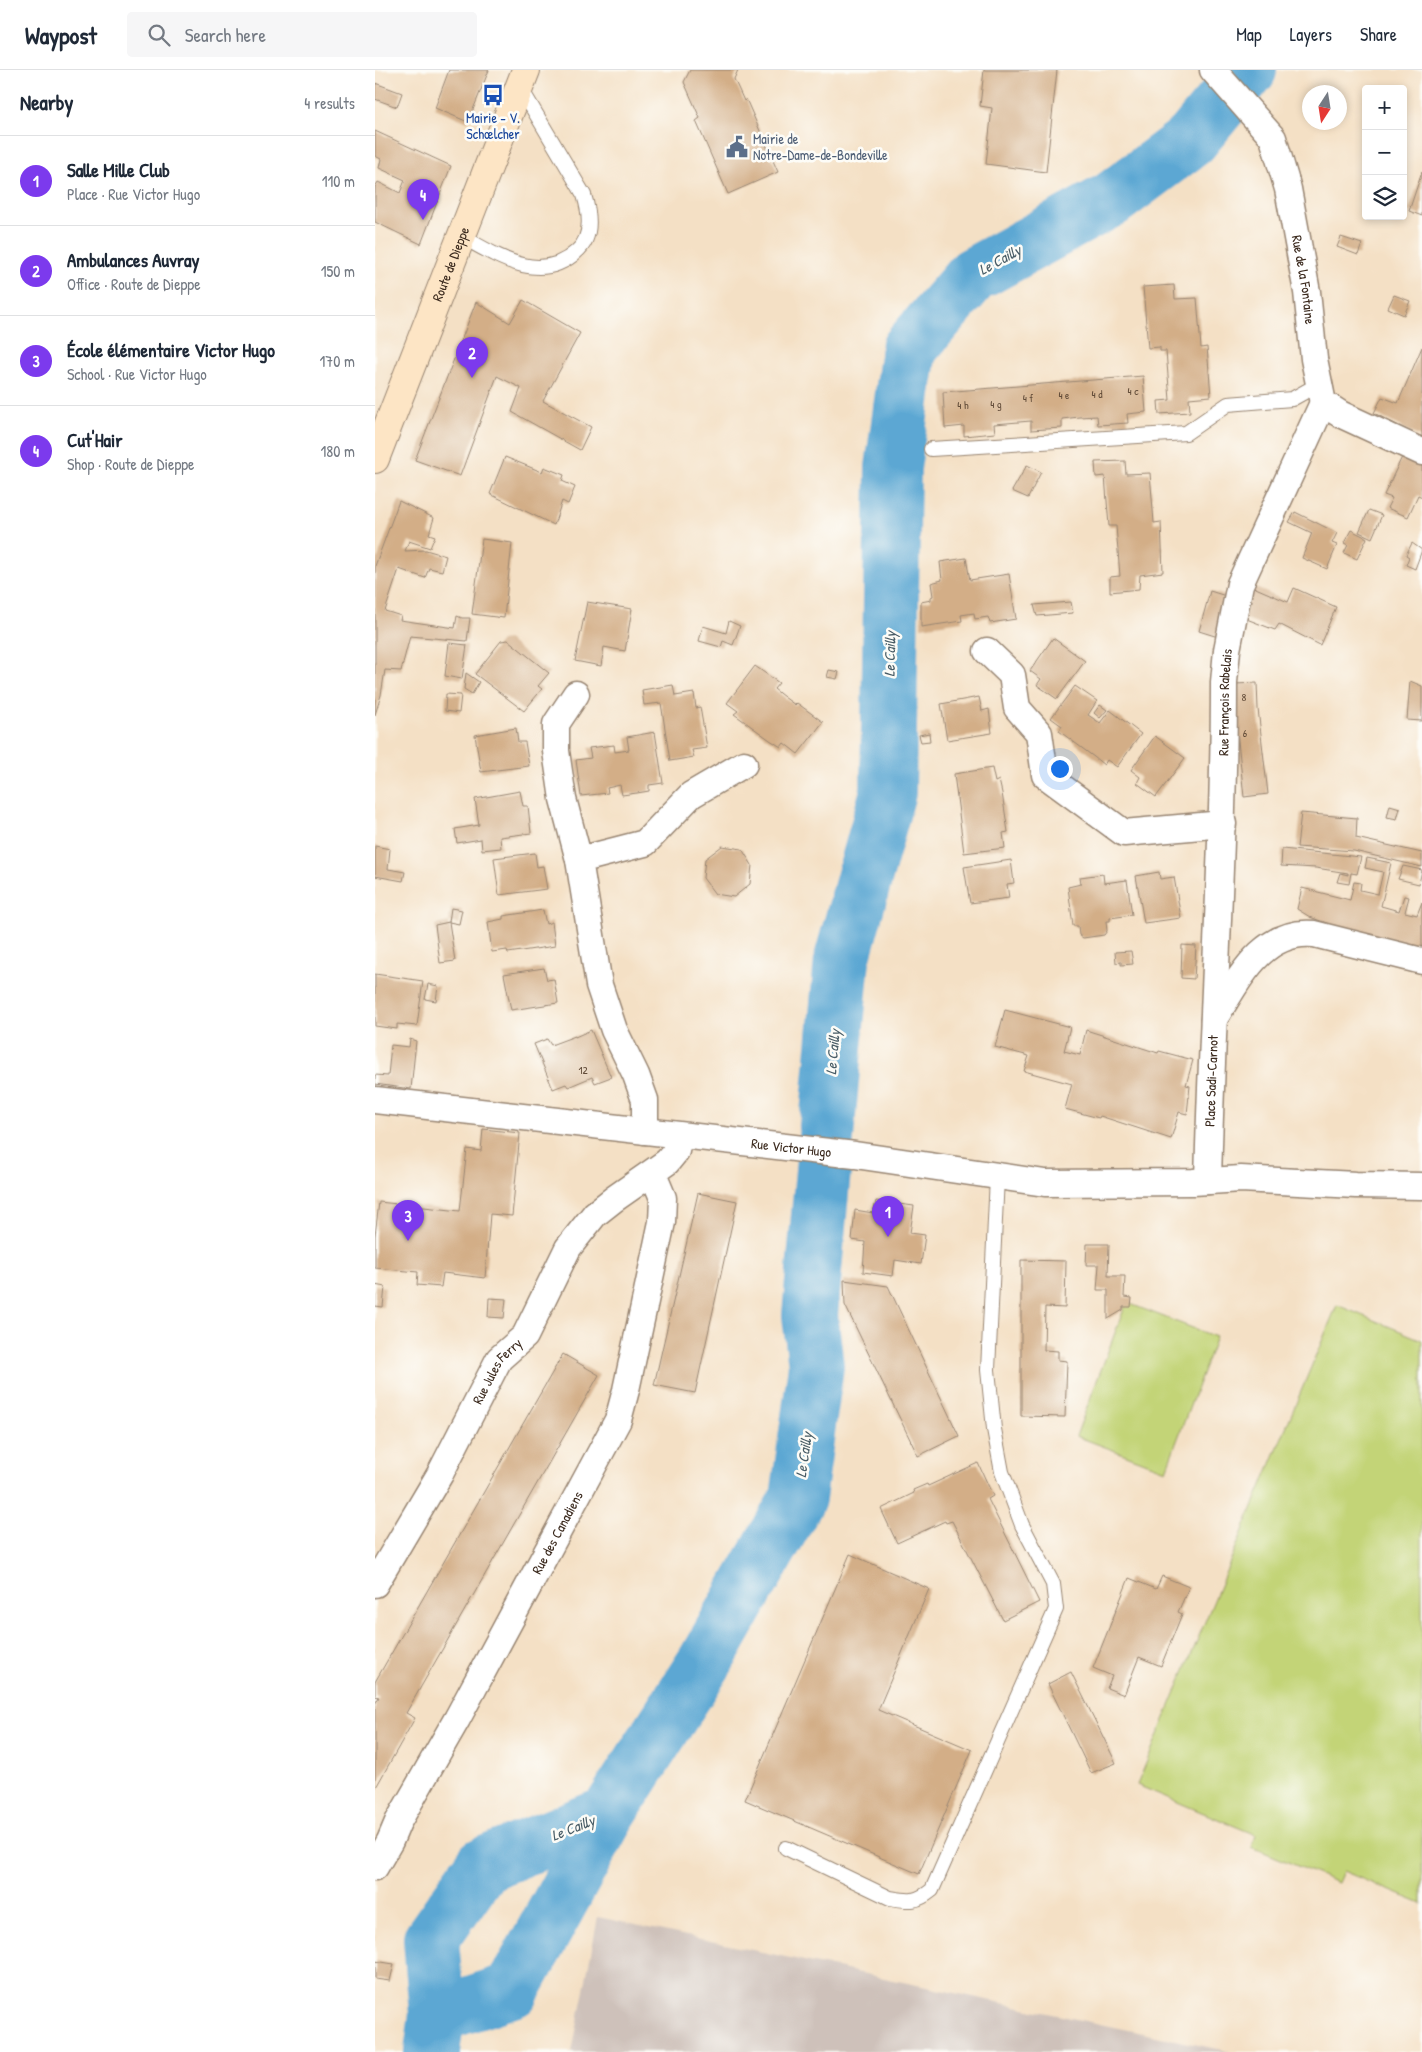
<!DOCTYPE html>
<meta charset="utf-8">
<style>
:root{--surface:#fff;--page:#f6f6f7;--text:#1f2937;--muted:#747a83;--line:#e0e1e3;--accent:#7c3aed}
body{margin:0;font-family:"Patrick Hand",sans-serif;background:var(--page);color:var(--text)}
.controls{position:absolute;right:15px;top:15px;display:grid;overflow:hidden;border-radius:5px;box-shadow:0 2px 8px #0003}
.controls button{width:45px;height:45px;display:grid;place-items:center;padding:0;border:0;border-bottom:1px solid var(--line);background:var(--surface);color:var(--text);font:25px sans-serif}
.compass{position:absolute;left:927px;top:15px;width:45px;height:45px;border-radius:50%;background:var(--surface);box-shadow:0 2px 8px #0003;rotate:192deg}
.you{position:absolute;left:684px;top:698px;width:18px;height:18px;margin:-12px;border:4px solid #fff;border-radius:50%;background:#1a73e8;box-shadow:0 0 0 8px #1a73e833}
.badge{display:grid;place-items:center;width:32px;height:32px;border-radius:50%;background:var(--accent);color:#fff;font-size:16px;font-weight:700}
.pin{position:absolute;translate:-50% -41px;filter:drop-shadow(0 1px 2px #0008)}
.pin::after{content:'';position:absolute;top:26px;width:18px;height:15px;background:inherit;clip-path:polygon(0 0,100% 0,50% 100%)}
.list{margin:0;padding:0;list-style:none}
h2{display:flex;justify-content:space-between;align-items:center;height:65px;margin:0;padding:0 20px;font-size:21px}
h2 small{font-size:16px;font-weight:400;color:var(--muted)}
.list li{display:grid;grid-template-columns:32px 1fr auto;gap:15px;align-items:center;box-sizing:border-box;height:90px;padding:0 20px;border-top:1px solid var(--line)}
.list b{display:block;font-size:19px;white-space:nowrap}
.list p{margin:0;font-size:16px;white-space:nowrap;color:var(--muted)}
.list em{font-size:16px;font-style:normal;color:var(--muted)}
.icon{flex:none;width:28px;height:28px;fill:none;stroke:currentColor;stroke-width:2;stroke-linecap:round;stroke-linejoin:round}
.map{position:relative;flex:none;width:1047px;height:1982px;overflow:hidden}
header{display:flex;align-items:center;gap:30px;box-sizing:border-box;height:70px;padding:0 25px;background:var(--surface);border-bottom:1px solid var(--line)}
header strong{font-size:24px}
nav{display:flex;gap:28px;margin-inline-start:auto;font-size:18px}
.search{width:350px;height:45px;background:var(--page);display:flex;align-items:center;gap:12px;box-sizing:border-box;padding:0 18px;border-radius:5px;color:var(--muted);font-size:19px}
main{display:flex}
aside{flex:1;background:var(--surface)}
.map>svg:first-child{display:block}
.industrial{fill:#cec1ba}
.green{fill:#c3d477;stroke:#7f7f4a}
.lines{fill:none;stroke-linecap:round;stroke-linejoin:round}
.river{stroke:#5ba7d3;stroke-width:56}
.building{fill:#d3ae87}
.service-casing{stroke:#988572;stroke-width:16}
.minor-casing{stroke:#988572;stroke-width:29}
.secondary-casing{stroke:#988572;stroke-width:30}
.service{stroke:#fff;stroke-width:14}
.minor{stroke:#fff;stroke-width:26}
.secondary{stroke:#fde5c5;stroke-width:28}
.labels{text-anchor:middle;stroke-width:5;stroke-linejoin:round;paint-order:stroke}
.number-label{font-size:11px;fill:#614b38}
.transit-label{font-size:14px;fill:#164399;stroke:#fdfcf7}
.service-label{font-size:14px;fill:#4e5e75;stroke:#fdfcf7;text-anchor:start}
.street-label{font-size:14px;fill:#3b2a1e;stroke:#fdfcf7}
.water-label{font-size:15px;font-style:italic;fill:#485c66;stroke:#fdfcf7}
</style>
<header>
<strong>Waypost</strong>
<div class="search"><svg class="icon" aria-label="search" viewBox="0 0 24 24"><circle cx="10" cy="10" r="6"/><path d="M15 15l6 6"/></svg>Search here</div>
<nav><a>Map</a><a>Layers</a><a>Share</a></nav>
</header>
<main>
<aside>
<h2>Nearby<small>4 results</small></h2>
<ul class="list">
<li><span class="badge">1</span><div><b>Salle Mille Club</b><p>Place · Rue Victor Hugo</p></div><em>110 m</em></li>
<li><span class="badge">2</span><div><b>Ambulances Auvray</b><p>Office · Route de Dieppe</p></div><em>150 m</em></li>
<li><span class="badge">3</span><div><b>École élémentaire Victor Hugo</b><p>School · Rue Victor Hugo</p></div><em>170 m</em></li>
<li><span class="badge">4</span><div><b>Cut'Hair</b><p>Shop · Route de Dieppe</p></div><em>180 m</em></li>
</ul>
</aside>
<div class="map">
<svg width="1047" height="1982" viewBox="0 0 1047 1982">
<rect width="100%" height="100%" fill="#fdfcf7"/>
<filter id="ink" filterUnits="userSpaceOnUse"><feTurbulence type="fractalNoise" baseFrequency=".02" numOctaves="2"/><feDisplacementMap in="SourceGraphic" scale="10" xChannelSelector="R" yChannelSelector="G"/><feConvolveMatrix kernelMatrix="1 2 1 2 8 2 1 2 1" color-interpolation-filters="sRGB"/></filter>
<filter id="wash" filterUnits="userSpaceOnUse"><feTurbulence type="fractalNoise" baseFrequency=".0096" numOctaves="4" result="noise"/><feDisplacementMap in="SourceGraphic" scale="20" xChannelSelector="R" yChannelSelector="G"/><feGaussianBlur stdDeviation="1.12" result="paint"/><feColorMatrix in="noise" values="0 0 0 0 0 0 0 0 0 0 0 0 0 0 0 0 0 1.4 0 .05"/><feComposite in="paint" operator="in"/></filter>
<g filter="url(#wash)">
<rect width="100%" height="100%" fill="#f4e0c5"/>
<!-- industrial -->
<polygon class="industrial" points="223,1847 856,1982 197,1982"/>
<!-- green -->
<g class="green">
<polygon points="750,1232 841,1267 791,1400 701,1366 749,1239"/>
<polygon points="962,1235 1047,1270 1047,1834 968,1801 963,1813 877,1777 881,1765 762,1715"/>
</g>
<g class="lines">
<!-- river -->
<g class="river">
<polyline points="62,1945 137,1920 233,1744"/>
<polyline points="57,1982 62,1945 56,1869 108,1795 233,1744 330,1592 423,1428 441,1296 435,1245 467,889 513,722 518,398 534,279 598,205 737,129 816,70 874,0"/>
</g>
</g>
<g id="blocks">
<!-- building -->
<g class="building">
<polygon points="74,0 114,0 93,52 60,38"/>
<polygon points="315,0 363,0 359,9 369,31 371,29 403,102 353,124 321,51 325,48 309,12"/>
<polygon points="609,0 682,0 671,102 611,94 617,38 605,36"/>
<polygon points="0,13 27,23 22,37 0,29"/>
<polygon points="0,61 76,96 46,174 0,152 0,117 3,112 25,123 30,110 4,98 6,89 0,86"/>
<polygon points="1047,102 1047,146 1034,141"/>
<polygon points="966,167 987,174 983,185 962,177"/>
<polygon points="799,215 800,229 822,228 826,278 832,277 836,326 814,328 815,342 784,344 783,331 795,330 791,281 785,281 785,277 773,278 768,217"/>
<polygon points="1019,225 1035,231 1029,245 1013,238"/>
<polygon points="148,230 205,263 168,331 216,357 205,380 137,342 146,318 122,306 85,406 40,390 101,232 135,253"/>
<polygon points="1047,277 1047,368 999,343 1007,327 1023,333"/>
<polygon points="768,306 771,342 752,344 753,353 723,355 722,346 704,347 687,349 687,358 656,360 656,351 619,354 620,363 589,366 589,356 570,358 568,322"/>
<polygon points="130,387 167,402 169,397 189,405 187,411 200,417 193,434 187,431 179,455 115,424"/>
<polygon points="1027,387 1047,396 1047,427 1043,425 1033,447 1012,438 1017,428 1009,425"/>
<polygon points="750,391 751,404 775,403 779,453 786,452 788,502 765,505 764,519 735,522 735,507 745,506 741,456 734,456 730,406 721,407 720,392"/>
<polygon points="652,395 666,402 653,428 637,421"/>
<polygon points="24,431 59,448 54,464 60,466 55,478 34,471 30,481 51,480 71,486 67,501 54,498 50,508 24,499 10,541 26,546 25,550 80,558 82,546 87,548 95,548 92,571 35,566 26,601 10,600 6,625 0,645 0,496"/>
<polygon points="994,440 1007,445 997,468 984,462"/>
<polygon points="920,442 962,463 957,473 962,475 952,499 927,488 937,463 914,452"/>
<polygon points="976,460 992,468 982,489 969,483 973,475 969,473"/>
<polygon points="107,469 137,473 129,548 97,544"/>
<polygon points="1037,473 1047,480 1040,499 1031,495 1034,487 1031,485"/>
<polygon points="591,488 595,510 634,504 641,549 615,553 613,547 600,549 599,543 586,545 587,551 546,557 546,532 556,530 556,527 558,526 556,513 567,510 565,492"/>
<polygon points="876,516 913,532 919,518 961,537 945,575 904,554 900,560 869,548"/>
<polygon points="835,521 854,527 843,567 824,561"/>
<polygon points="212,532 257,539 250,581 229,577 226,596 200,591"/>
<polygon points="696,532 698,543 662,546 659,535"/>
<polygon points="354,551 365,556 358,575 348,571 346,577 324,571 328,556 351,563"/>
<polygon points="678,568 710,591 682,629 662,615 666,609 655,601"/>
<polygon points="133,570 174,603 163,616 167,619 149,641 100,604 126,571"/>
<polygon points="74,573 92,575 87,609 70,606"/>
<polygon points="380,596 404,613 399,619 409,627 420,635 422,633 448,652 423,684 409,673 406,677 395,670 359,644 363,641 352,633"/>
<polygon points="454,600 464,602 462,609 452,607"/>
<polygon points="91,603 104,612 97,624 89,619"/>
<polygon points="1035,611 1047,616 1047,651 1032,650"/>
<polygon points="882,613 883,639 893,724 869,727 860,642 860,614"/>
<polygon points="298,615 300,626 319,623 321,638 325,637 332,678 317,680 319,687 295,691 286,633 269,635 267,620"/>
<polygon points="700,616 722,631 713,645 725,653 735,640 766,664 742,697 732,690 729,695 719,687 684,661 687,656 676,648"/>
<polygon points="71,624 86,625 84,643 70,641"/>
<polygon points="604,627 607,641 614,639 617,663 572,670 566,634"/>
<polygon points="725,635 732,640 725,648 719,643"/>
<polygon points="141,658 143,672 150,672 154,696 106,702 100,665"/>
<polygon points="280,662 288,713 274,715 274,721 262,723 247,725 245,715 232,718 233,723 206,726 201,690 216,688 214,678 239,675 240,682 254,680 252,667"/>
<polygon points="554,663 555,671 546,672 544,665"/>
<polygon points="780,666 810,688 781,727 762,713 765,707 756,700"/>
<polygon points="617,698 620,712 624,710 627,723 633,762 628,763 630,778 589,783 579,704"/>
<polygon points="145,721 148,736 153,736 156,763 125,767 126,778 107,780 106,769 82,773 80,759 104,755 100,729"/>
<polygon points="1015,735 1025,738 1022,749 1012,747"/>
<polygon points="926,743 982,748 981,768 1047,783 1047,797 979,781 922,777"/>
<polygon points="0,776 15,779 13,799 30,802 28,811 0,806"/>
<polygon points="347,776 367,779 377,795 375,814 359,827 340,824 328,808 330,789"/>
<polygon points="907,779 986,787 982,804 976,803 974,814 962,812 965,803 973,805 973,803 941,798 906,796"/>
<polygon points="160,783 162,797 168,796 172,819 124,825 119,788"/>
<polygon points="992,788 1016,793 1006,836 1024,841 1029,826 1034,827 1030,842 1042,845 1047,832 1047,880 959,856 935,847 922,839 927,818 975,830 979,812 986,813 985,820 1003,824 1008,802 990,798"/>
<polygon points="636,790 639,813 632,814 634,828 595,833 589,797"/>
<polygon points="1028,796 1047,800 1044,814 1023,809"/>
<polygon points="784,802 785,809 799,807 806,848 769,853 761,806"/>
<polygon points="728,804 729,813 752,810 757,845 735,848 735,851 731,851 732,861 729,865 708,868 704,865 703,856 698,856 693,817 706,814 705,807"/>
<polygon points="76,838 87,840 84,854 74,852 80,891 65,893 60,855 74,852"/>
<polygon points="168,840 171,854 177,852 180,876 133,883 132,880 117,882 113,852 128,849 128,846"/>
<polygon points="807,875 821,876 819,909 806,908"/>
<polygon points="756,881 758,894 746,895 746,892 741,893 740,882"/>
<polygon points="169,898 172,910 179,909 183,933 136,940 129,904"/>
<polygon points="0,904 48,911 42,956 22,954 22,959 0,956"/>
<polygon points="53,914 63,916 61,931 50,929"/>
<polygon points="630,940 695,957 689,981 705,985 711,960 783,983 784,981 818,990 811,1015 815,1016 812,1044 804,1042 796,1069 725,1046 724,1048 690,1039 697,1014 649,1001 654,986 620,977"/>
<polygon points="216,960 236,1007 220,1013 217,1007 193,1017 191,1014 178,1019 159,974 172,969 176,975 200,966 200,967"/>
<polygon points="35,969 41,971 36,1019 0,1014 0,1005 13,1006 16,975 34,977"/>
<polygon points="108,1059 145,1063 137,1146 115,1144 110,1208 68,1203 66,1217 42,1215 43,1202 0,1198 0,1166 4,1132 85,1141 92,1079 106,1081"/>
<polygon points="323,1123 362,1131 320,1323 279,1315"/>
<polygon points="501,1131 539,1136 535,1163 550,1165 546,1194 520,1190 518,1206 488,1202 490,1172 477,1170 480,1140 498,1143"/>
<polygon points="712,1174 734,1174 733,1206 750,1206 749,1227 757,1228 756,1237 748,1237 748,1240 733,1249 733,1220 722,1220 724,1195 711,1195"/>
<polygon points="646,1190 691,1191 690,1238 670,1237 669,1280 683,1281 683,1290 692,1291 690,1347 646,1346"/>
<polygon points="469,1210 513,1216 584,1366 543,1386 470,1235"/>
<polygon points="0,1215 10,1217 8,1237 0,1236"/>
<polygon points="114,1228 131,1229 129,1248 113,1247"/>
<polygon points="188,1284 224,1305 31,1643 40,1648 0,1719 0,1634 4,1627 0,1626 0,1612"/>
<polygon points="603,1393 618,1426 613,1429 664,1532 628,1550 577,1451 571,1453 570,1451 522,1473 506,1439 539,1423 538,1420 552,1414 553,1416"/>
<polygon points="475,1484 554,1519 503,1640 597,1680 544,1804 370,1730"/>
<polygon points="787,1506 814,1517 803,1542 807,1544 786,1596 764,1587 749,1625 732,1618 737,1606 718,1598 754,1508 781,1519"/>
<polygon points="696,1602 741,1693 716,1703 673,1614"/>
<polygon points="0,1891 19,1894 15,1911 0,1909"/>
</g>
</g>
</g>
<g filter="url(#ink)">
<use href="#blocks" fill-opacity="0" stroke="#988572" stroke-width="1"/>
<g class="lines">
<!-- service casing -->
<g class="service-casing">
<g id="service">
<path d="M86,166C122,186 165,215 201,182C218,168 215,144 209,125L145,17"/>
<polyline points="556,379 811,363 853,334 917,329 944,314"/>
<path d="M411,1778L515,1828C534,1831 541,1833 557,1820L681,1539L678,1514L647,1455L627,1402L619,1359L613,1300L622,1107"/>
</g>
</g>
<!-- minor casing -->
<g class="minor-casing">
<g id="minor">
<path id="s1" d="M838,0L898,68L913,119L932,222L939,289L948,333L965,344L1047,382"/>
<polyline points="612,581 637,605 642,638 664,663 670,705 749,763 848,754"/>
<polyline points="201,624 181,654 181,681 188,729 204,790"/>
<path d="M839,949C863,912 886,859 939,864L1047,891"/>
<path id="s2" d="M0,1030L480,1085L670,1113L818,1112L866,1109L981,1115L1047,1116"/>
<polyline points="270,1061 270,1030 261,1005 239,960 224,915 204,790 270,773 316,725 369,694"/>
<path id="s3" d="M833,1111C837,945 849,779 849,612L852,580L865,514L948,333"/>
<path id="s4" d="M0,1514L65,1404L124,1289L150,1266L193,1178L220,1144L239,1129L292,1092L301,1081L304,1066"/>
<path id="s5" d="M0,1797L15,1771L23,1752L82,1649L243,1350L251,1320L287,1152L288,1128L278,1104"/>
</g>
</g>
<!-- secondary casing -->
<g class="secondary-casing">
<g id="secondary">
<path id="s6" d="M0,389L151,0"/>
</g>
</g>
<!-- service -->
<use href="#service" class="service"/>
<!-- minor -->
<use href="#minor" class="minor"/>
<!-- secondary -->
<use href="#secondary" class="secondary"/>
</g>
</g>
<!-- icons -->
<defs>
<g id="bus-bare" transform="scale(1.725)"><path d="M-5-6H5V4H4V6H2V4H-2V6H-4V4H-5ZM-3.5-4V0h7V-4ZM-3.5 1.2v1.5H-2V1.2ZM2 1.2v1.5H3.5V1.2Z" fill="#1a4fb4" stroke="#fdfcf7" stroke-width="2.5" paint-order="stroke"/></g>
<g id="civic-bare" transform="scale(1.725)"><path d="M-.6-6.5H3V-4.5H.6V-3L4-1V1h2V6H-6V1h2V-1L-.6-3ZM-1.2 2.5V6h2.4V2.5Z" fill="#5c6f8a" stroke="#fdfcf7" stroke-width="2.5" paint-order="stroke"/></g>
</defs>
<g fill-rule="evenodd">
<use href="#bus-bare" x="118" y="25"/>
<use href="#civic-bare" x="362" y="77"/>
</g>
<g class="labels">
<!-- number labels -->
<g class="number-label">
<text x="758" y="325">4 c</text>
<text x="722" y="328">4 d</text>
<text x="689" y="329">4 e</text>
<text x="653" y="332">4 f</text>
<text x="621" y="338">4 g</text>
<text x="588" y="339">4 h</text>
<text x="869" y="631">8</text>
<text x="870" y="667">6</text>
<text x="208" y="1004">12</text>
</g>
<!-- transit labels -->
<g class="transit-label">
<text x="118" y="53">Mairie - V.<tspan x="118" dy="16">Schœlcher</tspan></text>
</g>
<!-- service labels -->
<g class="service-label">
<text x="378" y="74">Mairie de<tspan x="378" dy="16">Notre-Dame-de-Bondeville</tspan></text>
</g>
<!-- street labels -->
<g class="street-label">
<text dy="5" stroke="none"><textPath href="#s6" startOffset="209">Route de Dieppe</textPath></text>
<text dy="5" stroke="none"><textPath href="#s1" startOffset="236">Rue de la Fontaine</textPath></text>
<text dy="5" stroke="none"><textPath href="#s3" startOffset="479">Rue François Rabelais</textPath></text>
<text dy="5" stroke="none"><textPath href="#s3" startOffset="100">Place Sadi-Carnot</textPath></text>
<text dy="5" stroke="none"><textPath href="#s2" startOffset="419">Rue Victor Hugo</textPath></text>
<text dy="5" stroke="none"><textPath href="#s4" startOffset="246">Rue Jules Ferry</textPath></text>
<text dy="5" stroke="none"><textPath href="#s5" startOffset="381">Rue des Canadiens</textPath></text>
</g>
<!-- water labels -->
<g class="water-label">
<text transform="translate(625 190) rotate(-29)" y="5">Le Cailly</text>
<text transform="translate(515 584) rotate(-89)" y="5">Le Cailly</text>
<text transform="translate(458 982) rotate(-85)" y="5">Le Cailly</text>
<text transform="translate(429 1385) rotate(-82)" y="5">Le Cailly</text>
<text transform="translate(198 1758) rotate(-22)" y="5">Le Cailly</text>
</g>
</g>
</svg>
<div class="controls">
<button>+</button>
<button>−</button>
<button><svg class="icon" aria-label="layers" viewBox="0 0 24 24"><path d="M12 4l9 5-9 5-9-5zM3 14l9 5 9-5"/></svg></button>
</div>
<svg class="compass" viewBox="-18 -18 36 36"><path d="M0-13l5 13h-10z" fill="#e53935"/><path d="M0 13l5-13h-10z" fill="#747a83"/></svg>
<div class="you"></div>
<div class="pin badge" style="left:513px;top:1167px">1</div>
<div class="pin badge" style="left:97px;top:308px">2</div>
<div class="pin badge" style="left:33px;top:1171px">3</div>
<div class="pin badge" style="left:48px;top:150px">4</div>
</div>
</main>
